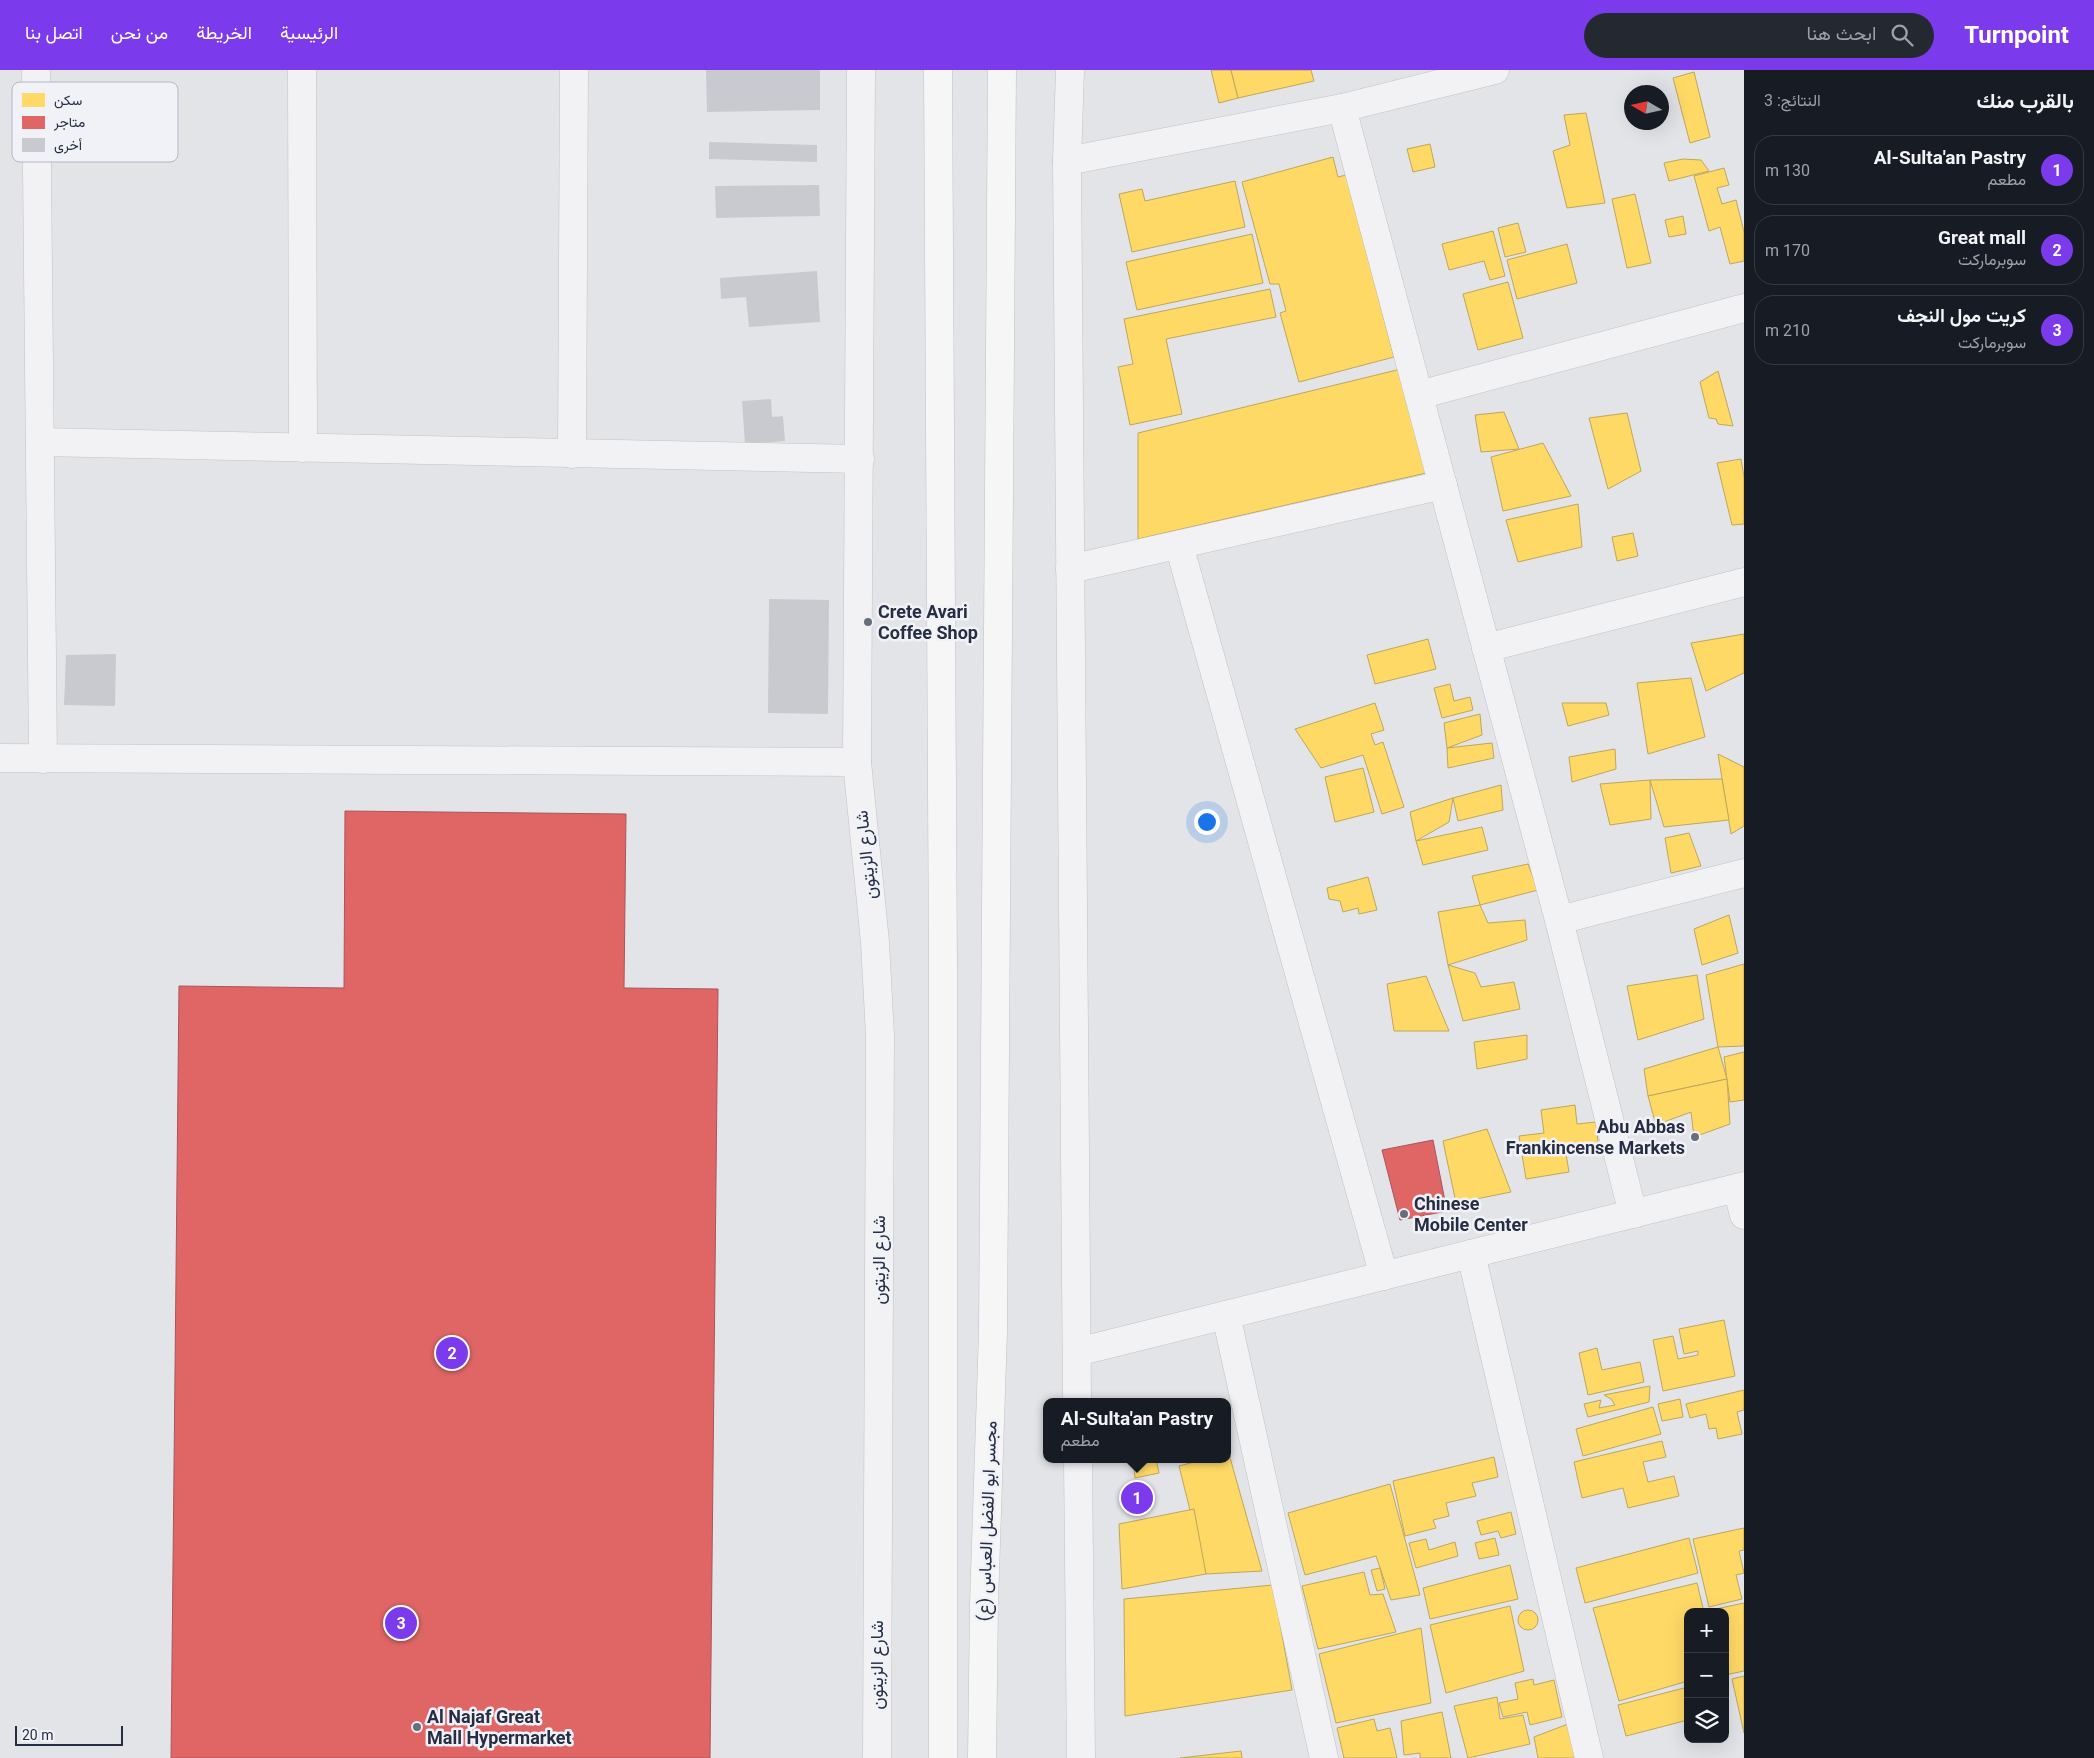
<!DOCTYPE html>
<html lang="ar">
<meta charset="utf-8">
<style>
:root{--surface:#171b24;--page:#242831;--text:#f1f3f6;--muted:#9ea1a6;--line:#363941;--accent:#7c3aed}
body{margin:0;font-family:Roboto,Vazirmatn,sans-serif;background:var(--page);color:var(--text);direction:rtl}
.controls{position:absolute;right:15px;bottom:15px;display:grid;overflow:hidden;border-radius:10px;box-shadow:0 5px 20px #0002}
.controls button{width:45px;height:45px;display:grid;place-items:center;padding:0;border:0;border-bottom:1px solid var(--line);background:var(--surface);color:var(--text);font:25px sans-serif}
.compass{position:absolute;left:1624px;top:15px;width:45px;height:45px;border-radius:50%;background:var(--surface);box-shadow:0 5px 20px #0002;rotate:279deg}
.scale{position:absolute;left:15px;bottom:12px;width:108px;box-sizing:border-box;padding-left:5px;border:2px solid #272e44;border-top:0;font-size:14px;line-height:18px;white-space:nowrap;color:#272e44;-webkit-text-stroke:4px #f0f2f8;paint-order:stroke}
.you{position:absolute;left:1206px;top:751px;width:18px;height:18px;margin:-12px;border:4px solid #fff;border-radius:50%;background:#1a73e8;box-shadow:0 0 0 8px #1a73e833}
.badge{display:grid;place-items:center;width:32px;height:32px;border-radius:50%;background:var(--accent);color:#fff;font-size:16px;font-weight:700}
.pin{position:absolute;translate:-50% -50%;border:2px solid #fff;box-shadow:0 1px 5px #0006}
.popup{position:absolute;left:1043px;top:1328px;width:188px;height:65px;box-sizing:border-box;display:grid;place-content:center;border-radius:10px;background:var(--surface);filter:drop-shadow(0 1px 4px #0005);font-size:16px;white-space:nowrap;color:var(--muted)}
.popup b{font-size:19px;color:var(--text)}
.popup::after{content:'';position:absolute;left:50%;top:100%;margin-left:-10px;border:10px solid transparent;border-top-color:var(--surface)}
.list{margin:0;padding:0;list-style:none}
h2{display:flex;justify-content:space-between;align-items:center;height:65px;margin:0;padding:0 20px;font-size:21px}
h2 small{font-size:16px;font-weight:400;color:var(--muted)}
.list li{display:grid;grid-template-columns:32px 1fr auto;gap:15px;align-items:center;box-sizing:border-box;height:70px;margin:0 10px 10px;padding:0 10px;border:1px solid var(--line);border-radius:20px}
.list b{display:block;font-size:19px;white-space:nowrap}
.list p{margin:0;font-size:16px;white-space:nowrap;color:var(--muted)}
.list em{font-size:16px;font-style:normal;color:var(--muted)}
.icon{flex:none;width:28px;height:28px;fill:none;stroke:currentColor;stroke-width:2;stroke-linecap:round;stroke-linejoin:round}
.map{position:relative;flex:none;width:1744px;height:1688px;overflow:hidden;direction:ltr}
header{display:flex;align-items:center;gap:30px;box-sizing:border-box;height:70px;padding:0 25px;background:var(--accent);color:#fff}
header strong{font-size:24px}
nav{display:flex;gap:28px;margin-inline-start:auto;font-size:18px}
.search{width:350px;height:45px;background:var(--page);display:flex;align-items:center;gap:12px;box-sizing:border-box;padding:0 18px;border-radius:28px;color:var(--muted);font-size:19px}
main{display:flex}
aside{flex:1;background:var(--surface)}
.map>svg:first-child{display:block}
.homes{fill:#ffd966;stroke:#bea65c}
.shops{fill:#e06666;stroke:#a8555c}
.building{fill:#c9cacf}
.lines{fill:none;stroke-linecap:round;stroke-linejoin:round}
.minor-casing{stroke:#c1c2c6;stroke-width:29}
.major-casing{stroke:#bec1c6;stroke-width:29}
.minor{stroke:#f2f2f4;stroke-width:28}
.major{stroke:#f6f6f7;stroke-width:28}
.poi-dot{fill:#696e7d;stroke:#f0f2f8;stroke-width:2}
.labels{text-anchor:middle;stroke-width:5;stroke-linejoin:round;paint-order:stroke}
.poi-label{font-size:18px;font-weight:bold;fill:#272e44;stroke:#f0f2f8;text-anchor:start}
.street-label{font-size:18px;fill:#272e44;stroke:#f0f2f8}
.key{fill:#f0f2f8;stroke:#b4b7c2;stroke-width:1}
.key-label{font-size:14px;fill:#272e44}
</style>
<header>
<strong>Turnpoint</strong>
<div class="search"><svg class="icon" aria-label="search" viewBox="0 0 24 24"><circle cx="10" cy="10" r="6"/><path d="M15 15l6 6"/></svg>ابحث هنا</div>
<nav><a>الرئيسية</a><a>الخريطة</a><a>من نحن</a><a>اتصل بنا</a></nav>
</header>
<main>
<aside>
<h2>بالقرب منك<small>النتائج: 3</small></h2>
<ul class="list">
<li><span class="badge">1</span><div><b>Al-Sulta'an Pastry</b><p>مطعم</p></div><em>130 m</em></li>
<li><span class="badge">2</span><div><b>Great mall</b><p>سوبرماركت</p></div><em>170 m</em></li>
<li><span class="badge">3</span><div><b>كريت مول النجف</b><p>سوبرماركت</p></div><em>210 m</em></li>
</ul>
</aside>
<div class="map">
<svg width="1744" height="1688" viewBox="0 0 1744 1688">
<rect width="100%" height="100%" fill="#e3e4e8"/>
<!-- homes -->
<g class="homes">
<polygon points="1211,0 1231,0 1238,28 1219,33"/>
<polygon points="1231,0 1311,0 1314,11 1238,28"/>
<polygon points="1694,2 1710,67 1690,73 1673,8"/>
<polygon points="1586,43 1605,133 1567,138 1553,81 1570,75 1564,45"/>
<polygon points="1430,74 1435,97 1413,102 1407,79"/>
<polygon points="1333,87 1338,107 1346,105 1394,287 1299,312 1280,243 1286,241 1279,214 1270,214 1242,112"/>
<polygon points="1683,89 1701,90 1709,101 1669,111 1664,93"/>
<polygon points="1724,98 1729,115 1717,118 1722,134 1736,130 1744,162 1744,191 1730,194 1720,157 1709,161 1694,106"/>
<polygon points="1235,111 1245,157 1132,182 1119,124 1142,119 1145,131"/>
<polygon points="1635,124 1651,193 1627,198 1612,129"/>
<polygon points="1683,146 1686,164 1669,167 1665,150"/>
<polygon points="1518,153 1526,182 1505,187 1498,158"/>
<polygon points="1493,161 1505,206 1490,210 1484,191 1449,200 1442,174"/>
<polygon points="1252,164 1263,213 1137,240 1126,192"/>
<polygon points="1567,174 1577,213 1517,229 1507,190"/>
<polygon points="1508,212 1523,268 1478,280 1463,224"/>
<polygon points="1270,219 1276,247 1166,269 1182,344 1130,355 1118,297 1133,294 1124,249"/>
<polygon points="1401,299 1426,403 1138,469 1138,363"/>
<polygon points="1718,301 1733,356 1718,354 1716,349 1709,348 1700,312"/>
<polygon points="1504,342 1519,379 1481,382 1475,345"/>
<polygon points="1627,343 1641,401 1608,419 1589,348"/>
<polygon points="1543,373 1571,426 1503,441 1491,387"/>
<polygon points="1741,389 1744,407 1744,454 1732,455 1717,393"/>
<polygon points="1578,434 1582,477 1518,492 1506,450"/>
<polygon points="1633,463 1638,486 1617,491 1612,467"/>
<polygon points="1744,564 1744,603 1706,621 1691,573"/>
<polygon points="1428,569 1436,599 1375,614 1367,585"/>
<polygon points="1691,608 1705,667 1648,684 1637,613"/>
<polygon points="1450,614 1454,631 1470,627 1473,640 1442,648 1434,618"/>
<polygon points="1375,633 1384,660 1371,664 1375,675 1383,672 1404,737 1382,744 1363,685 1321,698 1295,659"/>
<polygon points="1562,633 1606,633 1609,645 1568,656"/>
<polygon points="1480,644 1482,665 1447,678 1444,653"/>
<polygon points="1492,673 1494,688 1448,698 1447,678"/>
<polygon points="1615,679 1616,699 1572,712 1569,687"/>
<polygon points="1718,684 1744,697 1744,756 1731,764"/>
<polygon points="1363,698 1374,742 1335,752 1325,707"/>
<polygon points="1722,709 1729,750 1664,757 1650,710"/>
<polygon points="1650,710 1651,749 1610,755 1600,714"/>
<polygon points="1501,715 1503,740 1458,751 1453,728"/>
<polygon points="1453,728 1449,752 1416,771 1410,742"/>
<polygon points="1482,757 1488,780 1423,795 1416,771"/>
<polygon points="1689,763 1701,796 1671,803 1665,768"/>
<polygon points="1528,794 1538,820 1480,835 1472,806"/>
<polygon points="1368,807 1377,840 1359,844 1358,838 1343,842 1340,831 1329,829 1327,818"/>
<polygon points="1480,835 1488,853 1525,850 1527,870 1448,895 1438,842"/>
<polygon points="1729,845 1738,883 1702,895 1694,859"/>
<polygon points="1744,894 1744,976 1718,977 1706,905"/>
<polygon points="1448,895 1475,903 1481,917 1514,912 1520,939 1463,951"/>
<polygon points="1697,905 1704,949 1638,970 1627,916"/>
<polygon points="1426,906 1449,961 1394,961 1387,914"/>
<polygon points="1527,965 1527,989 1477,999 1474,972"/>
<polygon points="1718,977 1727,1009 1648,1026 1644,999"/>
<polygon points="1744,982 1744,1030 1730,1032 1724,987"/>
<polygon points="1727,1009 1730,1054 1694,1067 1691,1042 1656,1055 1648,1026"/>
<polygon points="1575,1035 1577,1054 1596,1052 1598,1073 1565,1078 1569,1102 1526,1109 1519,1066 1544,1063 1541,1040"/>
<polygon points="1487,1059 1511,1122 1456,1133 1443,1071"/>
<polygon points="1724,1250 1735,1306 1663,1321 1653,1270 1673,1266 1678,1289 1698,1285 1698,1281 1684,1284 1679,1259"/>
<polygon points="1597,1278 1602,1300 1640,1292 1644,1312 1588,1325 1579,1283"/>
<polygon points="1650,1316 1649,1332 1588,1347 1584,1334 1601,1330 1599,1338 1615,1335 1611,1329 1604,1325"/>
<polygon points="1744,1320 1744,1340 1737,1342 1742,1364 1718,1369 1716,1358 1709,1359 1706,1344 1690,1348 1686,1334"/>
<polygon points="1680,1329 1683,1347 1662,1351 1658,1334"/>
<polygon points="1653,1337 1661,1364 1583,1386 1576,1359"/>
<polygon points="1662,1371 1666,1387 1643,1392 1648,1412 1674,1406 1679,1426 1628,1438 1623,1418 1582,1428 1574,1392"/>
<polygon points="1227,1384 1229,1384 1262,1501 1206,1504 1179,1396 1206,1389 1227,1389"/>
<polygon points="1494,1387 1498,1407 1472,1413 1476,1426 1446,1433 1449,1446 1433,1450 1436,1458 1405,1466 1393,1411"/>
<polygon points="1133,1389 1156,1389 1159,1403 1135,1408"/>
<polygon points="1390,1414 1420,1525 1391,1530 1376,1486 1305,1505 1288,1443"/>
<polygon points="1194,1439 1206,1504 1122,1519 1119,1454"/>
<polygon points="1511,1442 1516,1464 1501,1468 1498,1461 1481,1465 1477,1451"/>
<polygon points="1744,1458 1744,1480 1739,1481 1744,1503 1736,1505 1742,1529 1709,1537 1693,1469"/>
<polygon points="1495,1468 1499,1485 1479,1489 1475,1473"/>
<polygon points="1689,1468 1698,1503 1585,1533 1576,1498"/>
<polygon points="1426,1469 1429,1480 1455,1472 1458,1486 1416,1498 1409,1473"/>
<polygon points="1510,1495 1518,1529 1430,1549 1423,1518"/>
<polygon points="1380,1498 1385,1519 1377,1521 1371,1500"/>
<polygon points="1364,1502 1370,1525 1383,1524 1396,1562 1318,1579 1302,1516"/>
<polygon points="1697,1513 1704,1542 1688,1542 1688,1611 1619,1631 1593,1538"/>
<polygon points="1273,1515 1292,1620 1125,1646 1124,1529"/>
<polygon points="1744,1533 1744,1601 1725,1605 1725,1542 1711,1542 1711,1540"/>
<polygon points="1510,1536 1524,1601 1446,1623 1430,1555"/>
<circle cx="1528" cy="1550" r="10"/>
<polygon points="1421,1558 1431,1633 1336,1653 1319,1584"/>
<polygon points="1744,1606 1744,1663 1732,1609"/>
<polygon points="1533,1609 1534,1615 1554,1610 1562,1647 1530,1655 1527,1642 1503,1647 1499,1633 1518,1629 1515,1613"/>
<polygon points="1688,1617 1688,1650 1626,1666 1618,1635"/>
<polygon points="1497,1627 1500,1649 1523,1645 1530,1674 1468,1688 1454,1636"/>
<polygon points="1442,1642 1451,1688 1420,1688 1420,1683 1404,1685 1401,1651"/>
<polygon points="1374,1649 1377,1661 1390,1658 1397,1688 1344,1688 1337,1658"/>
<polygon points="1568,1654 1575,1688 1538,1688 1534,1667"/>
<polygon points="1241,1681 1242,1688 1180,1688"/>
</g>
<!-- shops -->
<g class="shops">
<polygon points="345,741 626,744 624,918 718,919 710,1688 171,1688 179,916 344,918"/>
<polygon points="1433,1070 1447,1141 1400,1150 1382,1080"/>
</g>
<!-- building -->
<g class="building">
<polygon points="706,0 820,0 820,40 707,42"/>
<polygon points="709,72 817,75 817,92 709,89"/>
<polygon points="819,115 820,146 716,148 715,116"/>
<polygon points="817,201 820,252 749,257 746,227 721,229 720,208"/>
<polygon points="771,329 772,347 783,346 785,371 745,374 742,331"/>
<polygon points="769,529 829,530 828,644 768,643"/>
<polygon points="116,584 115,636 64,635 66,585"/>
</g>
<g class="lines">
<!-- minor casing -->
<g class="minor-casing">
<g id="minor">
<polyline points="36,0 43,689"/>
<polyline points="302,0 303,378"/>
<polyline points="861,0 857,692 875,872 880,966 877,1688"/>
<polyline points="1070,0 1067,91 1077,1332"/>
<polyline points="1342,38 1559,850 1633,1144"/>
<polyline points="1067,91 1342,38 1495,0"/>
<polyline points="1419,325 1744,238"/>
<polyline points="40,372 860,389"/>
<polyline points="572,384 574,0"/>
<polyline points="1179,475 1384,1206"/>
<polyline points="1070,499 1443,415"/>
<polyline points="1486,578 1744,512"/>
<polyline points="0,688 857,692"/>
<polyline points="1559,850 1744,803"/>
<polyline points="1737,1118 1744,1145"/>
<polyline points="1471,1184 1589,1688"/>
<polyline points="1226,1245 1324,1688"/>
<polyline points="1077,1282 1744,1116"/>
<polyline points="1078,1389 1081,1688"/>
</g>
</g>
<!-- major casing -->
<g class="major-casing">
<g id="major">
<polyline points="938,0 943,901 943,1688"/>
<polyline points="982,1688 984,1534 993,1261 1002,0"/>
</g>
</g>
<!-- minor -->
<use href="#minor" class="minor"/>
<!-- major -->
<use href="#major" class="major"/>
</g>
<!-- markers -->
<g class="poi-dot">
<circle cx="868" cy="552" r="5"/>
<circle cx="1695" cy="1067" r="5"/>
<circle cx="1404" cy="1144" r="5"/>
<circle cx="417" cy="1657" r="5"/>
</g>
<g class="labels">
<!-- poi labels -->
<g class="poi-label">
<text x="878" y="548">Crete Avari<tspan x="878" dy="21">Coffee Shop</tspan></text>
<text x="1685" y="1063" text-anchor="end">Abu Abbas<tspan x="1685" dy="21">Frankincense Markets</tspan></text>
<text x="1414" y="1140">Chinese<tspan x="1414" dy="21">Mobile Center</tspan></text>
<text x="427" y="1653">Al Najaf Great<tspan x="427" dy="21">Mall Hypermarket</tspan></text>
</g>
<!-- street labels -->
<g class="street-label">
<text transform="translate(866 785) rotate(-96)" y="6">شارع الزيتون</text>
<text transform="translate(879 1190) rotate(-90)" y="6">شارع الزيتون</text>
<text transform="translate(987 1451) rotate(-88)" y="6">مجسر ابو الفضل العباس (ع)</text>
<text transform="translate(877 1595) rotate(-90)" y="6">شارع الزيتون</text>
</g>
</g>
<!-- legend -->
<rect x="12" y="12" width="166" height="80" rx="8" class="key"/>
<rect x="22" y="23" width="23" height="14" fill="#ffd966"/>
<rect x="22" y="46" width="23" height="13" fill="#e06666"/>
<rect x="22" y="68" width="23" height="14" fill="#c9cacf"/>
<g class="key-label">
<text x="54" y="35">سكن</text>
<text x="54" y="57">متاجر</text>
<text x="54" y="80">أخرى</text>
</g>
</svg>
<div class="controls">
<button>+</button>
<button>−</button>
<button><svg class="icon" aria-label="layers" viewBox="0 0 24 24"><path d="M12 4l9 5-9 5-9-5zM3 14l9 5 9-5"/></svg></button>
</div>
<svg class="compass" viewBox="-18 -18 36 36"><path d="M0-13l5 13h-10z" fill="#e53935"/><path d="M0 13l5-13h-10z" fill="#9ea1a6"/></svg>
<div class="scale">20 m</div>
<div class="you"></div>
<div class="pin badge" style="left:1137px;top:1428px">1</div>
<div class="popup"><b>Al-Sulta'an Pastry</b>مطعم</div>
<div class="pin badge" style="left:452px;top:1283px">2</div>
<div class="pin badge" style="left:401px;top:1553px">3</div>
</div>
</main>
